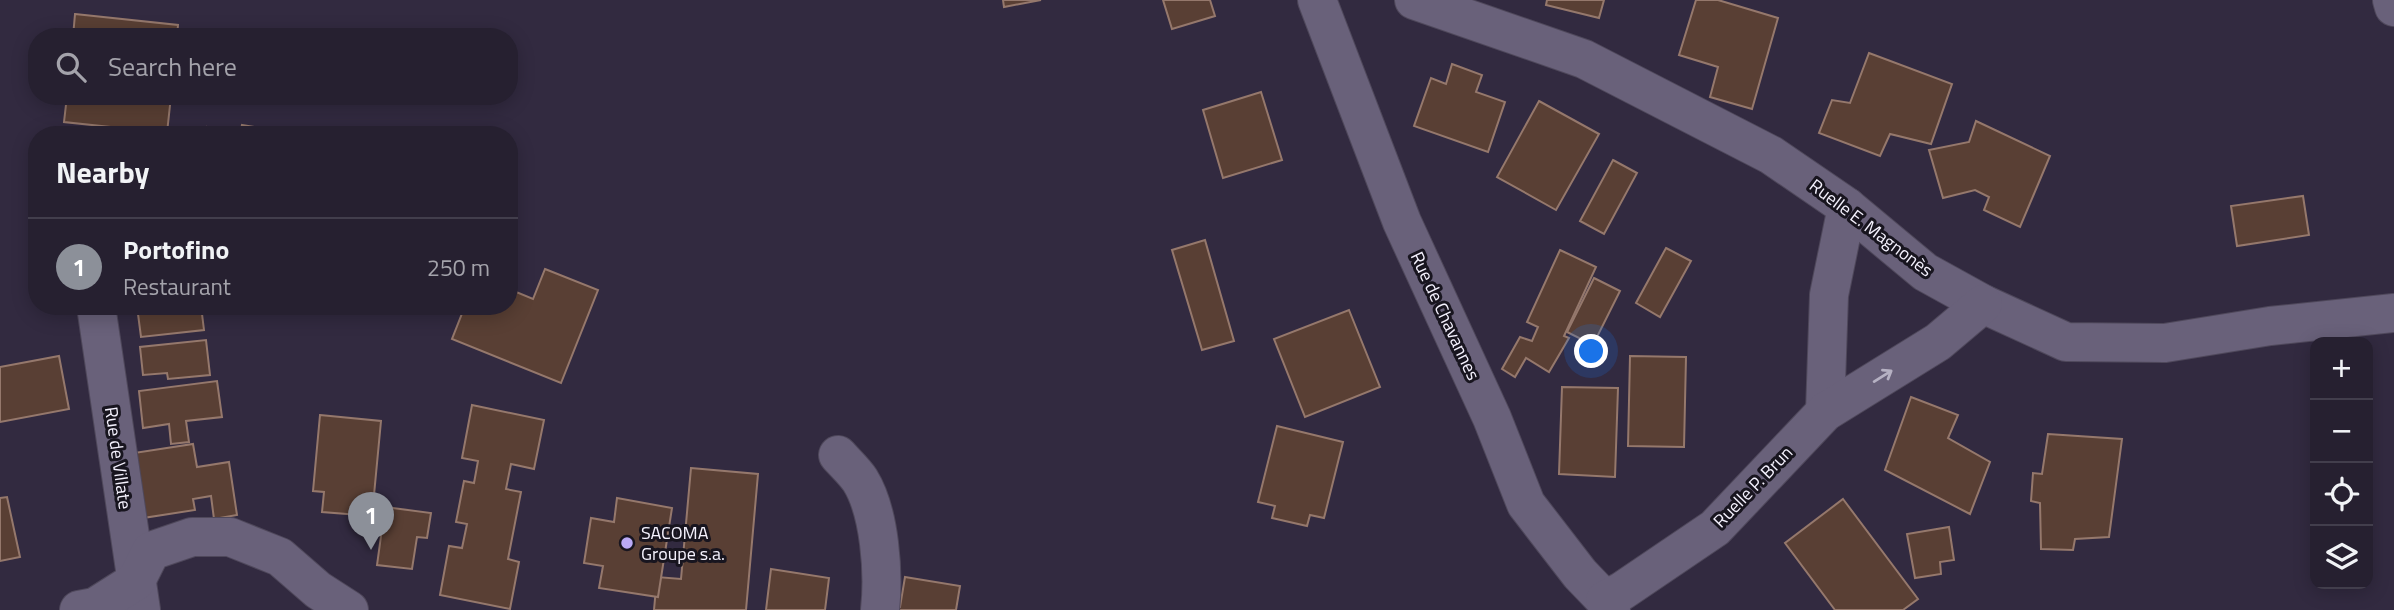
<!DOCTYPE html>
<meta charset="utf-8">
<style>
:root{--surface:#262030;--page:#322d3c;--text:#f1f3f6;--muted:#a4a3ab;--line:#423e4c;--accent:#8c9099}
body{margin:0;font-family:"Titillium Web",sans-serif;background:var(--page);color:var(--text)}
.controls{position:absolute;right:21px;bottom:21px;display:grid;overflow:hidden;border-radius:14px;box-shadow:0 4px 18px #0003}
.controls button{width:63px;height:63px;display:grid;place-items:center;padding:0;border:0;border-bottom:2px solid var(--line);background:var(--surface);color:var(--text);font:35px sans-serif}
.you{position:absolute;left:1592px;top:352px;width:24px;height:24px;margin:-18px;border:5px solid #fff;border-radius:50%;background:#1a73e8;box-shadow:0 0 0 10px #1a73e833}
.badge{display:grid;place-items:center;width:46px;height:46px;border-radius:50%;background:var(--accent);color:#fff;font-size:23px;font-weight:700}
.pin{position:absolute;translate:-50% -58px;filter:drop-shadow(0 2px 4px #0008)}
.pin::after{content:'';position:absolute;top:37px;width:24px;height:21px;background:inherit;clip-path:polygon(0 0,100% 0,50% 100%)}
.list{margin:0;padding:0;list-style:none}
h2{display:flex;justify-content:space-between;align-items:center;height:91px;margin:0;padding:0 28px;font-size:30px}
h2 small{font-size:23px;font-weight:400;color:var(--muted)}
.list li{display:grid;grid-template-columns:46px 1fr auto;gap:21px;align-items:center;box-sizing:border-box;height:98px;padding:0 28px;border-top:2px solid var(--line)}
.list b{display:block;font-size:26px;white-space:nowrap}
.list p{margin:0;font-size:23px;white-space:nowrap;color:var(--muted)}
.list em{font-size:23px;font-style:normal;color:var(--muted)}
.icon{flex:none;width:38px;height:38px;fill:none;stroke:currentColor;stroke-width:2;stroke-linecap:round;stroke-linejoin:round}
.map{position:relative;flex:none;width:2394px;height:610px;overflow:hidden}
.search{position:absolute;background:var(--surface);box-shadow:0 4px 18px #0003;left:28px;top:28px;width:490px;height:77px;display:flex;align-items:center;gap:18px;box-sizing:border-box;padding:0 24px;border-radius:28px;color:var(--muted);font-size:26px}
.panel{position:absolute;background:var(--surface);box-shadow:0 4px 18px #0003;left:28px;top:126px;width:490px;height:189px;border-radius:28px}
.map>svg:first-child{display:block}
.building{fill:#593f34;stroke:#95786c;stroke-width:2}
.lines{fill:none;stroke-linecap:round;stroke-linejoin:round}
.minor-casing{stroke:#4f485b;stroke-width:40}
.minor{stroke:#69617a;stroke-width:38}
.oneway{stroke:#b6b1c3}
.poi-dot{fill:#bbaaf6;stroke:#18151f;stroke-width:2.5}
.labels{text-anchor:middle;stroke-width:6;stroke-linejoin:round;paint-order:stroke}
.street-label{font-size:18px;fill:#f5f2fe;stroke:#18151f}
.poi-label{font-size:18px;fill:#f5f2fe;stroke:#18151f;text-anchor:start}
</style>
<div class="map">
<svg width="2394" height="610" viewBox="0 0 2394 610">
<rect width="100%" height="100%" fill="#322a40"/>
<!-- building -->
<g class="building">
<polygon points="1003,0 1041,0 1004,7"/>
<polygon points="1163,0 1210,0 1215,16 1172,29"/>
<polygon points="1547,0 1604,0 1599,18 1546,5"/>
<polygon points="1696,0 1718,0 1778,18 1752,109 1710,97 1718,67 1679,55"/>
<polygon points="75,14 178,25 177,37 73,37"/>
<polygon points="1869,53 1952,84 1931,144 1890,134 1880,156 1819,133 1832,100 1850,103"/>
<polygon points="1452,64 1482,75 1476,92 1505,102 1488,152 1414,126 1431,78 1446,84"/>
<polygon points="1261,92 1282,160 1223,178 1203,110"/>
<polygon points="67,96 171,96 167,133 64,122"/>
<polygon points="1539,101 1599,134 1556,210 1497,177"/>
<polygon points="1976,121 2050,156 2020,227 1984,210 1989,197 1975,190 1943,198 1929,150 1969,142"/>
<polygon points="242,125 279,131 278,135 206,135 207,127 240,133"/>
<polygon points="1613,160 1637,173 1604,234 1580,221"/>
<polygon points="2303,196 2309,235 2237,246 2231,206"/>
<polygon points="1205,240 1234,341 1202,350 1172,250"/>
<polygon points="1666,248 1691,261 1660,317 1636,303"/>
<polygon points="1560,250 1596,267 1564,336 1569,338 1549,372 1526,358 1515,377 1502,369 1520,337 1532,341 1538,327 1527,322"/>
<polygon points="545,269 598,290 561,383 452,339 465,306 509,306 509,289 533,299"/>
<polygon points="1594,278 1620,291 1593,345 1567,332"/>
<polygon points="156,306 201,306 204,330 141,337 138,314 155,312"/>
<polygon points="1349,310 1380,387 1305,417 1274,339"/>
<polygon points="206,340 210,375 168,379 167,373 143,375 140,347"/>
<polygon points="59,356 69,409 0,422 0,367"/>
<polygon points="1630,356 1686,357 1684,447 1628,446"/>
<polygon points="217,381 222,417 186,421 189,442 171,444 169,424 143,428 139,391"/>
<polygon points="1562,387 1618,388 1615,477 1559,474"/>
<polygon points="1911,397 1958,415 1948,438 1990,462 1970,514 1885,470"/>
<polygon points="472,405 544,420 534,469 511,464 506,489 521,492 508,559 519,562 510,609 440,595 449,546 462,548 467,524 456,522 464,481 474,483 478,461 462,458"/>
<polygon points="320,415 381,421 372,516 322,512 324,492 313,491"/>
<polygon points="1277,426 1343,442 1324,518 1310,515 1307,526 1272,518 1275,506 1258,502"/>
<polygon points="2048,434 2122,439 2109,537 2075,539 2073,550 2041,549 2040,503 2031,501 2033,473 2042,474"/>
<polygon points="193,444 197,467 229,462 237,515 214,519 211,496 193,499 195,510 143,518 134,453"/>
<polygon points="691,468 758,474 746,610 654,610 657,577 681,579"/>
<polygon points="7,497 20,557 0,561 0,498"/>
<polygon points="617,498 672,508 658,597 599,588 603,566 584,563 591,518 614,522"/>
<polygon points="1843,499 1918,599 1903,610 1835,610 1785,543"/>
<polygon points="385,507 431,513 427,538 417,537 412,569 377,565"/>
<polygon points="1949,527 1954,560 1940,562 1941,574 1915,578 1907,534"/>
<polygon points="771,569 829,578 825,610 766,610"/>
<polygon points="905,577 960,586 956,610 890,610 891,606 900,607"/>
</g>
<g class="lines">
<!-- minor casing -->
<g class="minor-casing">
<g id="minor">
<polyline points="1317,0 1402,222 1492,418 1526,504 1580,574 1605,600 1611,610"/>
<polyline points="1414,0 1584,59 1771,155 1847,207 1925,272 1983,304 2066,342 2165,343 2270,326 2394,313"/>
<polyline points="2392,0 2394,7"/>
<polyline points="96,306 141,610"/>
<polyline points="1825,412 1829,295 1847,207"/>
<path d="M838,455C845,463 854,471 860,480C880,512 884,573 880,610"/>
<polyline points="1605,600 1622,591 1715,528 1825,412 1938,342 1983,304"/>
<polyline points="79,610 95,607 136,581 151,551 192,537 230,537 280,557 318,590 349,610"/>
</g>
</g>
<!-- minor -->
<use href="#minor" class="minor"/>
</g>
<!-- one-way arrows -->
<defs><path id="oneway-shaft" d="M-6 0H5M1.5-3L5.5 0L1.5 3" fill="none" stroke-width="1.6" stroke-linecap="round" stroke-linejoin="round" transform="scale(1.75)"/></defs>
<use class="oneway" href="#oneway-shaft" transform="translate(1883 376) rotate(-32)"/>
<!-- markers -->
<circle class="poi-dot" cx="627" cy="543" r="7"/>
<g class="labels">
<!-- street labels -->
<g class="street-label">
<text transform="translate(1871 228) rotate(37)" y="6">Ruelle E. Magnonès</text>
<text transform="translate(1445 316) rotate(65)" y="6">Rue de Chavannes</text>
<text transform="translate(118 458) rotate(82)" y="6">Rue de Villate</text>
<text transform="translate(1753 487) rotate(-46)" y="6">Ruelle P. Brun</text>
</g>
<!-- poi labels -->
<g class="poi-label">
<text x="641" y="539">SACOMA<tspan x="641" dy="21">Groupe s.a.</tspan></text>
</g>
</g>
</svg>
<div class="controls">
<button>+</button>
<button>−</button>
<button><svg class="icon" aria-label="locate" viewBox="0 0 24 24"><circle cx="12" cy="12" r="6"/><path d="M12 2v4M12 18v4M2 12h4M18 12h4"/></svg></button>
<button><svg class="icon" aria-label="layers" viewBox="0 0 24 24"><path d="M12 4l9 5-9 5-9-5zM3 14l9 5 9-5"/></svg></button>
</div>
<div class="you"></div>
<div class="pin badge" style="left:371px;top:550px">1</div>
<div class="search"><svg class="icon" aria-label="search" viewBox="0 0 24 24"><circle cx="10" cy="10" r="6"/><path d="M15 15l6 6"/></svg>Search here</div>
<section class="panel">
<h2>Nearby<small></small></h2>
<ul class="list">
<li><span class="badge">1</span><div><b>Portofino</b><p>Restaurant</p></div><em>250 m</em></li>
</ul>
</section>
</div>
